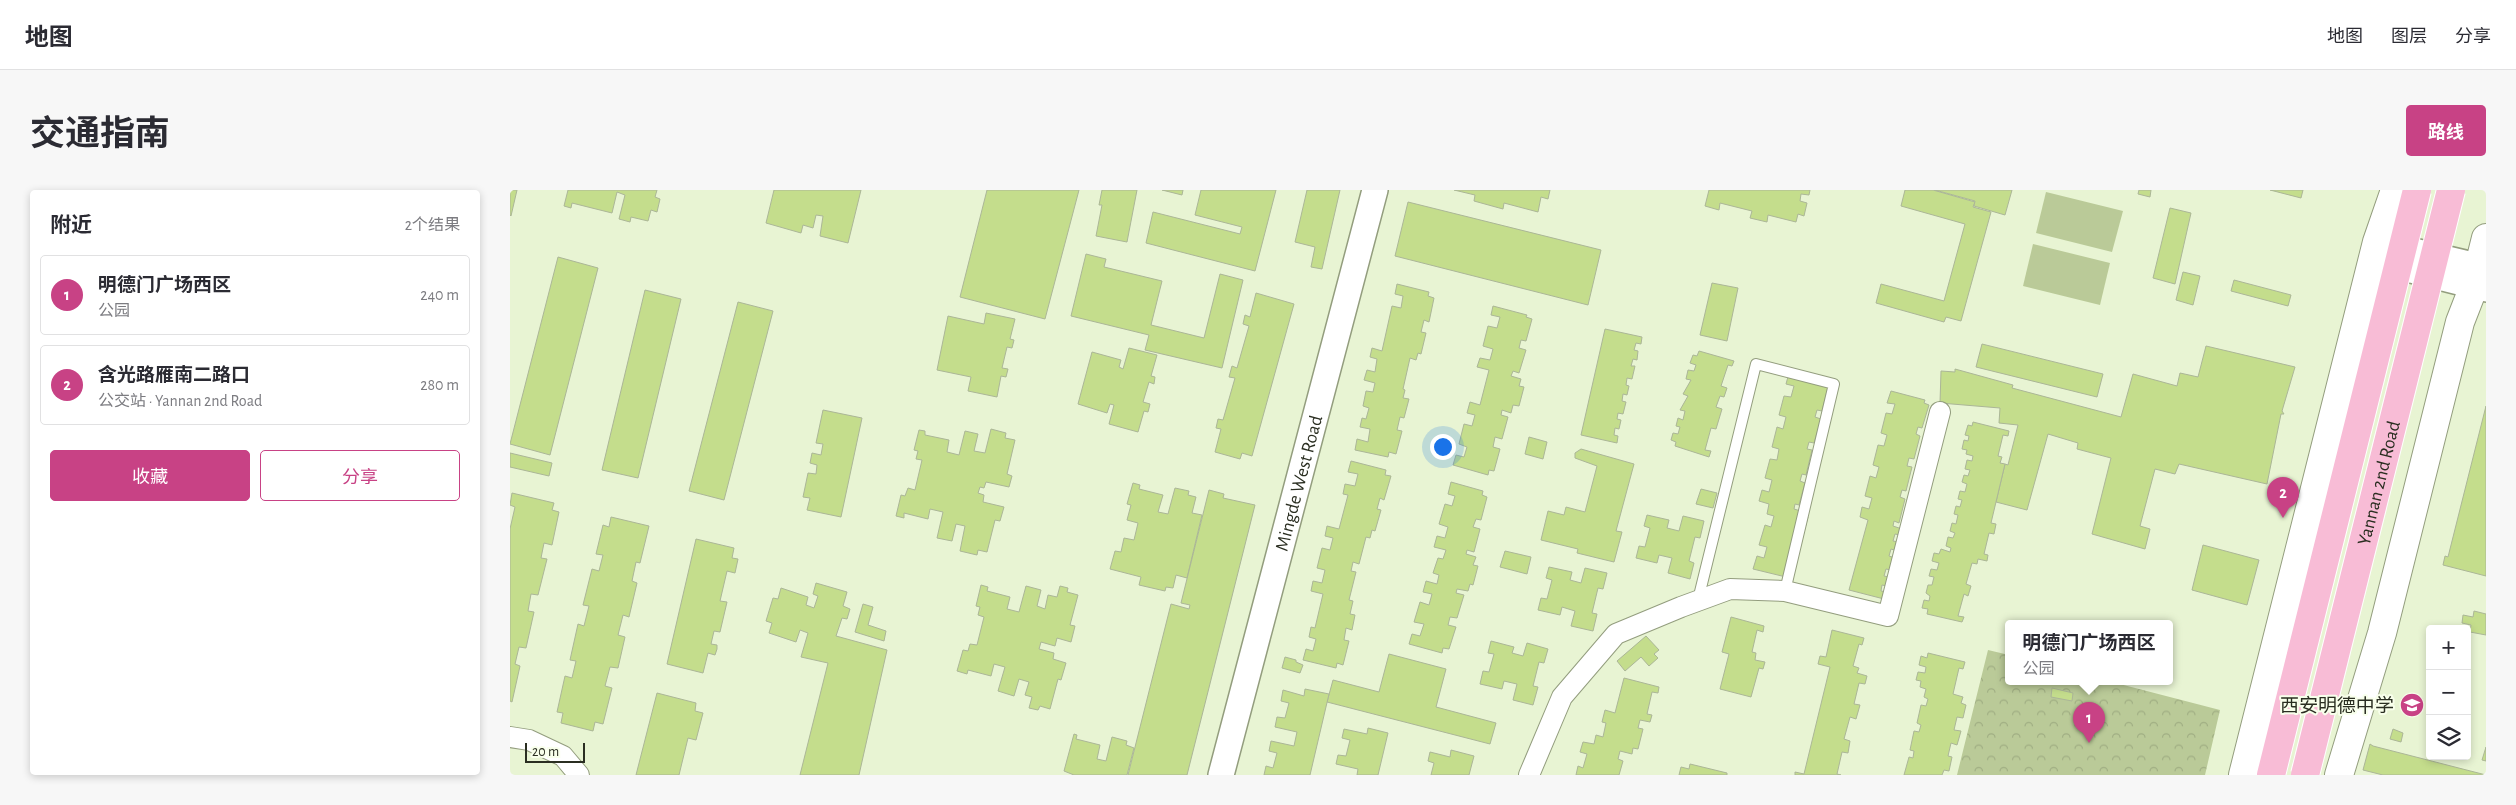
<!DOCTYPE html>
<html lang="zh">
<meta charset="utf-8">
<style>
:root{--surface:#fff;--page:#f7f7f7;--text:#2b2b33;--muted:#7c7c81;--line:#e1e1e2;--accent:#c84285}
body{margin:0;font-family:"Alegreya Sans","Noto Sans SC",sans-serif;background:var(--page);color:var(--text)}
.controls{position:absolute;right:15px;bottom:15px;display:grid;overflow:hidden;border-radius:5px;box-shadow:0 2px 8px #0003}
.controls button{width:45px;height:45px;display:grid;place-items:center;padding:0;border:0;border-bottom:1px solid var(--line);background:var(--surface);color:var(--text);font:25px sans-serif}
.scale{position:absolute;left:15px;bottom:12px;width:60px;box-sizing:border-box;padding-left:5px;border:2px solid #2a2e21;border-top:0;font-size:14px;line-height:18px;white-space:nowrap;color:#2a2e21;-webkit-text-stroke:4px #f8ffeb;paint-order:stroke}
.you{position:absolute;left:932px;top:256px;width:18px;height:18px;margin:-12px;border:4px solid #fff;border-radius:50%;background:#1a73e8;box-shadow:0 0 0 8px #1a73e833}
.badge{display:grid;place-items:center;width:32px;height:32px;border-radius:50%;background:var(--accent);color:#fff;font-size:16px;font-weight:700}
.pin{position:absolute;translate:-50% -41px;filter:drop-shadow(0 1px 2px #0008)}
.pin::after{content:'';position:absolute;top:26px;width:18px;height:15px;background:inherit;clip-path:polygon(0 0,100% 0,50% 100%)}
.popup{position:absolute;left:1495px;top:430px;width:168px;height:65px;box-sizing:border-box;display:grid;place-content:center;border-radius:5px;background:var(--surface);filter:drop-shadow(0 1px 4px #0005);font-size:16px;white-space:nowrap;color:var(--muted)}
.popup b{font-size:19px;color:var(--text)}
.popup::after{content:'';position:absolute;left:50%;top:100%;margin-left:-10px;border:10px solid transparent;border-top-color:var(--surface)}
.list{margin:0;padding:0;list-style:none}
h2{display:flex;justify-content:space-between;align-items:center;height:65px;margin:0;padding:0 20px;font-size:21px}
h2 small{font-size:16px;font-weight:400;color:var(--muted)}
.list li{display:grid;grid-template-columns:32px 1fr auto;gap:15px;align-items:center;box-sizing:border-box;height:80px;margin:0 10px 10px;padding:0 10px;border:1px solid var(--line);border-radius:5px}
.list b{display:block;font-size:19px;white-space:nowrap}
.list p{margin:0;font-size:16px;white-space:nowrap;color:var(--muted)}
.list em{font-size:16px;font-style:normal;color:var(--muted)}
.actions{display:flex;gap:10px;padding:15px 20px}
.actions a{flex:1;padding:11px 0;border:1px solid var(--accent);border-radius:5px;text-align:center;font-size:18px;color:var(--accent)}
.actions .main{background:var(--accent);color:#fff}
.icon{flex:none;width:28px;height:28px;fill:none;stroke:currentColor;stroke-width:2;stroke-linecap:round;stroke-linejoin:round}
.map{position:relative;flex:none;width:1976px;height:585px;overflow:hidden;border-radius:5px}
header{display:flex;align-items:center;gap:30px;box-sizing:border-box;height:70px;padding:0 25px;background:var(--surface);border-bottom:1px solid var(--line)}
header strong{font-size:24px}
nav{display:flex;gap:28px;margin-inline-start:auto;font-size:18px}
.intro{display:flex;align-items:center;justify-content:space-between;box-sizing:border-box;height:120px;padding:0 30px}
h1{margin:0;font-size:35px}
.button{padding:12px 22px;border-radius:5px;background:var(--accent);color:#fff;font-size:18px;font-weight:700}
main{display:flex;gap:30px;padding:0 30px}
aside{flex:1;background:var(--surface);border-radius:5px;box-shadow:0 2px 8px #0003}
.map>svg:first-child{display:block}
.grass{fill:#baca98}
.park{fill:url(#park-crowns)}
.building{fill:#c4dd8c;stroke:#abb697}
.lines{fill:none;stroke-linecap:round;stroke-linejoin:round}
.service-casing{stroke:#939d7e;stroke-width:12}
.minor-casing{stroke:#939d7e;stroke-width:22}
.tertiary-casing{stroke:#939d7e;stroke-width:28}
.secondary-casing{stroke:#939d7e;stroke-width:30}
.service{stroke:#fff;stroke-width:10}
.minor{stroke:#fff;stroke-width:20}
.tertiary{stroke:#fff;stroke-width:25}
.secondary{stroke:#fff;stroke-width:28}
.primary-bridge-casing{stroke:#fff;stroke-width:30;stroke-linecap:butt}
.primary-bridge{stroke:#f8bcd6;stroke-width:28}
.labels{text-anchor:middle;stroke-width:4;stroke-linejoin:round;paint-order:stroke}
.street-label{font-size:19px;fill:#2a2e21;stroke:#f8ffeb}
.poi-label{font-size:19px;fill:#2a2e21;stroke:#f8ffeb;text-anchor:end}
</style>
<header>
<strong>地图</strong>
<nav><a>地图</a><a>图层</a><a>分享</a></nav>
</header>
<div class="intro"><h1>交通指南</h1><a class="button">路线</a></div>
<main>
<aside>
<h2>附近<small>2个结果</small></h2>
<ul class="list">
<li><span class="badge">1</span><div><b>明德门广场西区</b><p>公园</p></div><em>240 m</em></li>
<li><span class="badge">2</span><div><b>含光路雁南二路口</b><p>公交站 · Yannan 2nd Road</p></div><em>280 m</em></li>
</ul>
<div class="actions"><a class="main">收藏</a><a>分享</a></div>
</aside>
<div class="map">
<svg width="1976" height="585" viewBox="0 0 1976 585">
<defs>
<pattern id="park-crowns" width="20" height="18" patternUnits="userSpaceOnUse" patternTransform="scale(1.25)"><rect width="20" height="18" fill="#baca98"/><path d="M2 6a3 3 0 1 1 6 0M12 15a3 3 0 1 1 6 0" fill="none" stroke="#a0ae83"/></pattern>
</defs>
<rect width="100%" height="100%" fill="#e8f4d3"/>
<!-- grass -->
<g class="grass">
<polygon points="1536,2 1613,21 1602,62 1526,43"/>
<polygon points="1523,54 1600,73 1590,115 1513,96"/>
</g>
<!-- park -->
<polygon class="park" points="1478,460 1499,465 1499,492 1602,492 1710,520 1695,585 1447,585"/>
<!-- building -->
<g class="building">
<polygon points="0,0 7,0 1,26 0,25"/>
<polygon points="58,0 147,0 145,7 150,9 147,22 141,20 138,31 121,27 120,32 109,29 115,5 107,2 102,23 62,13 61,18 54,16"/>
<polygon points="264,0 351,0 338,53 310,46 313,26 306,25 303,38 293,35 291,43 256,33"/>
<polygon points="477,0 569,0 535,129 450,107"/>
<polygon points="592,0 627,0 617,52 586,46 592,15 589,15"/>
<polygon points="652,0 673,0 672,5"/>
<polygon points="691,0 766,0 745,81 636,53 643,22 730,44 732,37 685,25"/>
<polygon points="797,0 830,0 812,79 801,77 805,57 785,52"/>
<polygon points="944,0 1040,0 1038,9 1031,7 1028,22 994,13 993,19 964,11 965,5"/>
<polygon points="1199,0 1300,0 1299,5 1291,4 1290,11 1297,13 1294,26 1288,24 1286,32 1258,25 1257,32 1240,28 1242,21 1210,13 1209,20 1195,16"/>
<polygon points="1395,0 1423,0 1465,12 1463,17 1481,22 1451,131 1436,127 1434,132 1366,113 1371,94 1434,111 1455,34 1391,16"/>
<polygon points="1425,0 1502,0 1495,25 1464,16 1465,11"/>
<polygon points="1629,0 1641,0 1640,7 1628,4"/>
<polygon points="1760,0 1793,0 1791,8"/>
<polygon points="898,12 1091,60 1078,115 885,66"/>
<polygon points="1660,18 1681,23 1665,94 1643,88"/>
<polygon points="576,64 596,69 594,77 652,91 641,135 694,148 710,84 733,90 712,178 635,160 639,145 561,126"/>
<polygon points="48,67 88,78 40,265 0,254"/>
<polygon points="1673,82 1690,86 1683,115 1666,110"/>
<polygon points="1724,90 1781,105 1778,116 1721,101"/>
<polygon points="1202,93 1228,98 1217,151 1190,145"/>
<polygon points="887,94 919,102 918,106 924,108 919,132 914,130 911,142 916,143 911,164 908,163 906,170 900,168 893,199 895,200 893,208 899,209 894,228 890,227 887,240 892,241 886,264 879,262 878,267 845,260 847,249 858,252 860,239 850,237 852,228 856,229 859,218 853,216 856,201 863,202 865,193 854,190 857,180 865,182 867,169 860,167 862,158 872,161 882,116 891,118 893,106 885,104"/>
<polygon points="135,100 171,109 128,288 92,280"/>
<polygon points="746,103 784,114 742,266 732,263 730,269 705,262 711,239 706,238 708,229 713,230 725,188 719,187 722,176 727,178 739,136 733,134 735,125 740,127"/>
<polygon points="228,112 263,121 214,310 179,301"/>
<polygon points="983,116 1017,125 1016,127 1022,129 1016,151 1011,150 1009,158 1016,160 1009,183 1003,181 1001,186 1011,189 1009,196 1014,197 1009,216 1003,215 1001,223 992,220 991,225 998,227 992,249 985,247 983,257 990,259 984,281 979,280 978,285 943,275 946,265 954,267 957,257 949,254 954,234 962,236 965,225 957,223 960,212 970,215 979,180 967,177 970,168 980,170 983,159 973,156 978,136 987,138 990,127 981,125"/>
<polygon points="476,123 505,129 500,149 504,150 502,158 497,157 492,178 498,179 496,187 491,186 487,207 458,201 461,187 427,180 438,126 474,134"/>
<polygon points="1095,139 1132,147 1131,154 1126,153 1124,160 1128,161 1127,170 1123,169 1121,176 1125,176 1122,189 1117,188 1116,195 1119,196 1117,205 1113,204 1112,211 1116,212 1113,224 1108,223 1107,229 1111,230 1109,239 1105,238 1104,245 1108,246 1107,253 1071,245"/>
<polygon points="1472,154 1593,184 1587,207 1466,177"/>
<polygon points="1696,156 1785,177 1772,221 1774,224 1771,224 1757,294 1669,274 1665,284 1645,279 1630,336 1640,339 1635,359 1582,344 1601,268 1567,259 1568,253 1538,244 1517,320 1486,312 1495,274 1498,275 1508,235 1489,233 1490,218 1430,213 1431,181 1445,182 1445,179 1503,195 1502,198 1611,227 1623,184 1667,196 1670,183 1688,187"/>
<polygon points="619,158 647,165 641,186 645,187 644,194 639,192 633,212 640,214 638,222 634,221 628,242 599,234 604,215 600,214 597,223 568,214 582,162 611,170 609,177 613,179"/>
<polygon points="1189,161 1224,171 1222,176 1218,175 1211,196 1217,198 1214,207 1210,206 1206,217 1212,219 1206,239 1201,238 1195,260 1201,261 1199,267 1165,256 1166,252 1161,250 1163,243 1168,244 1170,237 1166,236 1168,228 1173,230 1175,221 1170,220 1178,206 1173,204 1181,190 1176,189 1178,180 1184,181 1186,175 1180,173 1183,165 1187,166"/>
<polygon points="1279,183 1318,197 1312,221 1307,220 1305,227 1311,229 1304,253 1299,252 1297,259 1302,260 1296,285 1292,284 1290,291 1295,293 1289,315 1285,314 1284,319 1294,322 1293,326 1298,327 1292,350 1276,387 1243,379 1247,366 1254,368 1257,357 1249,355 1255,335 1261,337 1264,326 1257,324 1259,314 1249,311 1252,300 1259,302 1262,290 1255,288 1260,269 1267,270 1269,259 1262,257 1267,237 1273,239 1276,227 1269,225 1274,206 1281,207 1284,196 1276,194"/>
<polygon points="1381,201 1415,210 1414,213 1419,215 1412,238 1408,237 1406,244 1410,246 1404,269 1399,268 1397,276 1402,277 1396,301 1392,300 1390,307 1395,309 1389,333 1384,331 1383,336 1392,339 1390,345 1385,344 1383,351 1389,352 1387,361 1381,359 1379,366 1385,368 1381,380 1376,379 1374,386 1379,387 1377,396 1372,395 1371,401 1376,402 1374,409 1339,400 1358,330 1350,327 1352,317 1359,319 1362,308 1355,306 1360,286 1366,288 1369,277 1363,275 1368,255 1374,256 1377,245 1371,243 1376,223 1382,224 1385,214 1377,213"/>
<polygon points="1976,216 1976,386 1933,375 1935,366 1938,367"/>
<polygon points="313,220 352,228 331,327 297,320 300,308 293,307 298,283 306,284 307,275 300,273 302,263 311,265 313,254 306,253"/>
<polygon points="1463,232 1499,241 1498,246 1493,245 1488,266 1492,267 1490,273 1495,274 1481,333 1486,334 1484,344 1479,343 1474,364 1478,365 1477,371 1468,369 1467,374 1462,373 1456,394 1461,396 1458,406 1454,404 1448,426 1454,427 1452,432 1417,424 1418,419 1412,418 1414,410 1419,411 1420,406 1416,403 1418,395 1422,395 1424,387 1419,386 1421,379 1427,380 1429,373 1422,371 1424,363 1429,364 1431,359 1440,362 1441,358 1436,356 1438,347 1443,348 1445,343 1440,341 1442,333 1446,334 1448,325 1444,324 1446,316 1450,317 1452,310 1448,309 1450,301 1455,302 1457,294 1452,292 1454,285 1458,286 1460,280 1455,279 1457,270 1462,271 1463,266 1456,264 1457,260 1452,259 1454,250 1458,251 1459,246 1455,245 1458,235 1462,236"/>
<polygon points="481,239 496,243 495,248 505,250 497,284 502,286 499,297 476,292 474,298 470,297 468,303 474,305 473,312 494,317 490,331 485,330 477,362 468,360 467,365 450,361 455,336 446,334 442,351 427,348 433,322 420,319 418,329 394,323 394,328 386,326 391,305 395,306 398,298 405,300 412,270 406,269 408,261 404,260 409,240 415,241 415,245 439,250 437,262 449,265 455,241 468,244 464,261 475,263"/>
<polygon points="1019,247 1037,252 1033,269 1015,264"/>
<polygon points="1071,259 1124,274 1106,341 1112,342 1104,372 1067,363 1068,359 1031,350 1038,321 1054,325 1056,317 1075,322 1087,276 1065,268 1065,263"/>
<polygon points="0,263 42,273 39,286 0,277"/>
<polygon points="841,271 876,280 875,285 881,286 874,310 870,308 867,319 871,320 865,341 862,340 860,348 856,347 849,374 843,372 841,381 846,382 839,410 843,411 840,424 845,425 842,440 836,438 834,450 839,451 833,475 827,473 826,478 793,470 796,459 803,461 806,449 799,447 801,437 805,438 813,404 801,401 803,391 812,393 815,380 807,378 812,358 820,360 823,348 815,346 817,336 829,339 838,305 833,304 835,294 845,296 848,284 838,282"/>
<polygon points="941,292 973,301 972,305 977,307 971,330 966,329 963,337 970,339 964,362 957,360 956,364 966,367 963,375 968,376 963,395 960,394 958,401 947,399 946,403 954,405 947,428 940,427 938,435 946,437 939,459 933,458 932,463 899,454 902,444 910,446 914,434 904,432 910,412 919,415 922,404 913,402 916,391 927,394 929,385 923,383 928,368 933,369 936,360 924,357 927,346 935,348 938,337 929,334 935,314 942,316 945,306 938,304"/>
<polygon points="623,293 630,295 629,299 653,305 648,322 658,324 665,298 679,301 678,305 686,307 682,323 692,325 677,388 666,385 663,398 656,397 655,401 629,395 631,387 600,379 605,361 611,362 614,348 624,350 628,333 617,330 621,315 617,314"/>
<polygon points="1191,299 1207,303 1203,318 1186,314"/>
<polygon points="699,300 714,304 713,308 745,315 677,585 618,585 661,414 679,419 680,415 671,413"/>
<polygon points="2,303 44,313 42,320 49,322 42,355 34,353 31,368 37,369 28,405 21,404 18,421 24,422 16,458 9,457 5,474 10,476 2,512 0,511 0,339 5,317 0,315"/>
<polygon points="1137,325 1159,330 1157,338 1169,341 1173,326 1194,331 1190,348 1185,347 1179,371 1184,373 1180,389 1158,383 1162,368 1149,365 1147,373 1126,368 1129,356 1135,357 1140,338 1134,336"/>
<polygon points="101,327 139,336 130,373 126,372 122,391 127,393 119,427 113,425 108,445 115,447 108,478 100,477 95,496 102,498 93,534 85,532 83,541 51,533 53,523 47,522 55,486 62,488 66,471 60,470 68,434 74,436 79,416 73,415 82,379 89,381 93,365 86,364 93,335 99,337"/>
<polygon points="186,349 224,358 222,368 228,369 225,383 217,381 210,411 217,412 210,442 204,441 201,454 207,455 207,459 205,465 198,463 193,483 157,474"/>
<polygon points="1693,355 1749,370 1737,415 1682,400"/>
<polygon points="995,361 1021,367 1017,384 990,377"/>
<polygon points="1039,377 1062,382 1060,390 1071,393 1075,378 1097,383 1093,399 1088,398 1082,423 1087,424 1083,441 1061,436 1065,421 1052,417 1050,425 1028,420 1031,408 1037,409 1042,390 1036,388"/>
<polygon points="306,393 337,402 333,416 340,419 337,429 332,428 326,446 377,460 349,585 290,585 318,473 291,467 298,443 290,440 286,452 259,443 262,433 256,431 263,408 268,409 271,398 298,407 296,415 304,418 308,406 303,404"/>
<polygon points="471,395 478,397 477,401 500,407 497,419 509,422 516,396 531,400 527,416 535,419 538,405 547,407 550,396 558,398 557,402 568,405 560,435 565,436 561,452 547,448 545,456 531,452 529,459 544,463 543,469 556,473 551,490 548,489 540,519 530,516 528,520 519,518 522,507 515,505 519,492 509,489 504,506 488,501 495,477 484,474 481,486 458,480 457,484 447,481 453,460 458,461 460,454 467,455 474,427 468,425 470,417 466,416"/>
<polygon points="353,414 363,417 358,435 376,441 374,451 345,442"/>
<polygon points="1964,421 1976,424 1976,445 1960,442 1961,435 1952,433 1953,425 1963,427"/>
<polygon points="1221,427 1254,436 1253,442 1247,440 1242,462 1246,463 1245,470 1255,472 1253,479 1249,478 1241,507 1210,499 1219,464 1212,462"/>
<polygon points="1322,440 1354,448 1352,455 1349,454 1343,476 1349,478 1347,483 1357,486 1355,494 1349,493 1344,514 1350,515 1346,529 1340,527 1334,549 1340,551 1338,563 1332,562 1327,584 1331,585 1285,585 1285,582 1294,584 1320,477 1308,474 1310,466 1316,467"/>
<polygon points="1136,446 1149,460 1144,464 1148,468 1139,476 1131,467 1115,481 1107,471"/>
<polygon points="981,451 1004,457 1002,463 1013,466 1017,453 1038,459 1034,473 1029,472 1023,496 1028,497 1023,515 1003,510 1007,494 994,491 992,499 970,494 973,481 979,482 984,464 978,463"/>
<polygon points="1418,463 1455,472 1453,479 1449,478 1443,504 1453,507 1451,513 1456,515 1453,528 1447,527 1444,540 1451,541 1447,555 1441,553 1438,566 1442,567 1439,581 1434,580 1432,585 1394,585 1399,567 1403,568 1404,561 1400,560 1404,541 1409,542 1411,535 1407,533 1411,515 1416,516 1418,509 1414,507 1416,499 1410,497 1411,491 1406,490 1408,482 1415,483 1416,477 1409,475 1411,466 1417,468"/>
<polygon points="879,464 936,479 926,517 986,533 980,554 817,512 823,490 869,502"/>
<polygon points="775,467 786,470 786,472 793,475 790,483 772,478"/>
<polygon points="1114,488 1149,497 1148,503 1142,502 1137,524 1142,525 1140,532 1130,530 1128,538 1133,539 1128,559 1123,558 1122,564 1110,561 1108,569 1113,571 1109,585 1066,585 1068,576 1073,578 1077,564 1070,562 1073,552 1084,554 1086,545 1093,547 1096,533 1092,532 1095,520 1105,523"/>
<polygon points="1542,498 1563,503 1562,511 1541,507"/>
<polygon points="795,499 819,504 800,585 754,585 756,576 763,578 767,563 759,561 761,551 784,556 787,542 765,537 767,527 775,528 779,513 771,511 773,500 794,506"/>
<polygon points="147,503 186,513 185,521 193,523 186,550 178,548 169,585 126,585"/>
<polygon points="858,538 878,543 868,585 847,585 848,579 826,574 828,565 836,566 840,550 832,548 834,539 857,544"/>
<polygon points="1883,539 1893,543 1891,552 1880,549"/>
<polygon points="564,544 567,545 566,549 590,555 587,569 596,571 602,547 617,551 616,555 624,558 617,585 564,585 554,581"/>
<polygon points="1860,554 1863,556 1976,585 1873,585 1853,580"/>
<polygon points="1976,557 1976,571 1972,570"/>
<polygon points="941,560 964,566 959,585 921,585 924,573 918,571 920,562 940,567"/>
<polygon points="1180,574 1217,583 1217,585 1169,585 1171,577 1179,579"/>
</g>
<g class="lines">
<!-- service casing -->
<g class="service-casing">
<polyline id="service" points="1188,410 1246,174 1324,194 1275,401"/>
</g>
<!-- minor casing -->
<g class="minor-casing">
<g id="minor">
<polyline points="0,547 19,550 53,566 69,585"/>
<polyline points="1019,585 1052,507 1106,444 1171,417 1220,399 1275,401 1378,426 1430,222"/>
</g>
</g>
<!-- tertiary casing -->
<g class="tertiary-casing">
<g id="tertiary">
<polyline points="1874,54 1976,78"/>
<polyline points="1869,72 1976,99"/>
<path id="s1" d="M711,585L865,0"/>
</g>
</g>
<!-- secondary casing -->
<g class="secondary-casing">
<g id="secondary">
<polyline points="1733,585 1867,52 1885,0"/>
<polyline points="1829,585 1872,443 1950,132 1964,96 1976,48"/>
</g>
</g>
<!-- service -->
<use href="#service" class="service"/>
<!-- minor -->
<use href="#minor" class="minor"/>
<!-- tertiary -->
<use href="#tertiary" class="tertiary"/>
<!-- secondary -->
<use href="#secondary" class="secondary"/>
<!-- primary-bridge casing -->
<g class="primary-bridge-casing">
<g id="primary-bridge">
<polyline points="1761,585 1907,0"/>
<path id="s2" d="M1795,585L1941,0"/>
</g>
</g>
<!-- primary-bridge -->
<use href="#primary-bridge" class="primary-bridge"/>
</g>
<!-- icons -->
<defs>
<g id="school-disc" transform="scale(1.25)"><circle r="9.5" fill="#c84285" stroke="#f8ffeb"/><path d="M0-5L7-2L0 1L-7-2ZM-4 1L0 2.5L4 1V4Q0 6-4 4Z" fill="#fff"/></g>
</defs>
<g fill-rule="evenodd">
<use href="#school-disc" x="1902" y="515"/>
</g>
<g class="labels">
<!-- street labels -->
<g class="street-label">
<text dy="7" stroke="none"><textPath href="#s1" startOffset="302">Mingde West Road</textPath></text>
<text dy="7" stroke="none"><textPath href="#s2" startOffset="301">Yannan 2nd Road</textPath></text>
</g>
<!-- poi labels -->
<g class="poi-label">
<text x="1884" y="522">西安明德中学</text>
</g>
</g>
</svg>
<div class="controls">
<button>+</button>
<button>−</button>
<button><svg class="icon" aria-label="layers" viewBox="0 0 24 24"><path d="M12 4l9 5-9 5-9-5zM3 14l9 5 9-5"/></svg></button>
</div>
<div class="scale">20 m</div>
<div class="you"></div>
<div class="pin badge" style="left:1579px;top:553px">1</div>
<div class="popup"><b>明德门广场西区</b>公园</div>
<div class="pin badge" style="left:1773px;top:328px">2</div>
</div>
</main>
